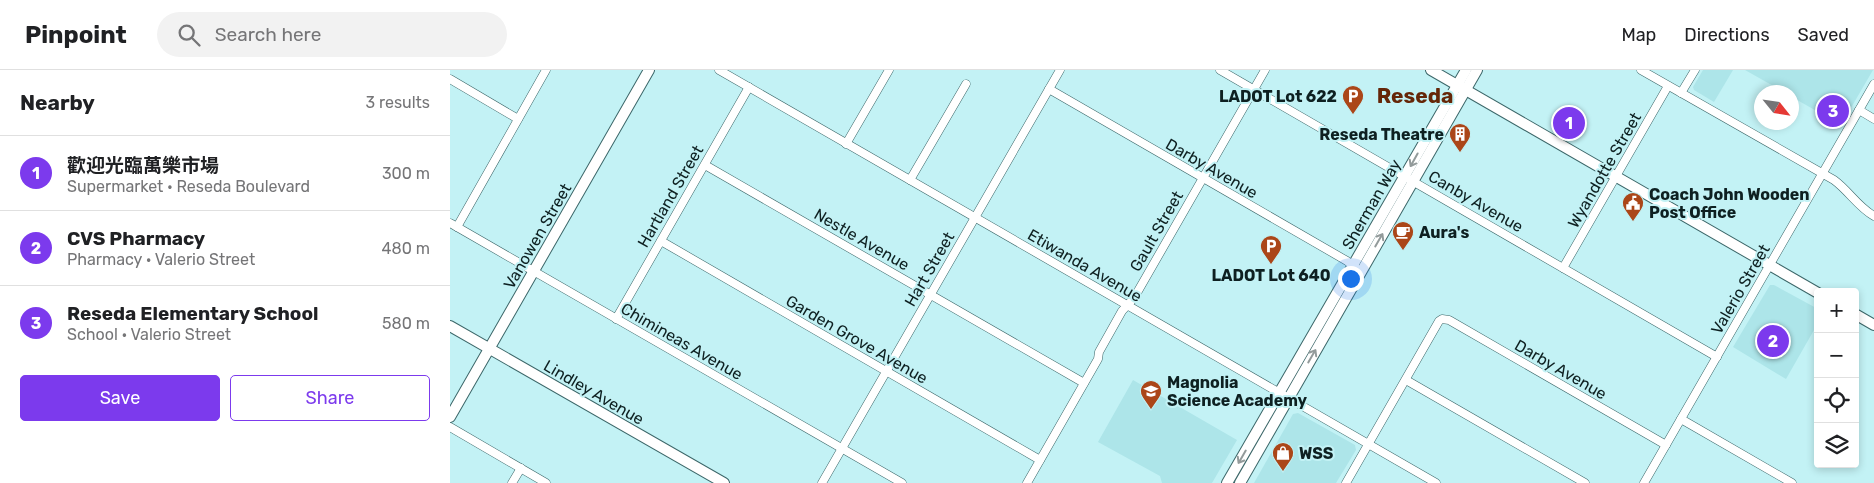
<!DOCTYPE html>
<meta charset="utf-8">
<style>
:root{--surface:#fff;--page:#f2f2f2;--text:#202124;--muted:#757577;--line:#e0e0e0;--accent:#7c3aed}
body{margin:0;font-family:Rubik,"Noto Sans SC",sans-serif;background:var(--page);color:var(--text)}
.controls{position:absolute;right:15px;bottom:15px;display:grid;overflow:hidden;border-radius:5px;box-shadow:0 2px 8px #0003}
.controls button{width:45px;height:45px;display:grid;place-items:center;padding:0;border:0;border-bottom:1px solid var(--line);background:var(--surface);color:var(--text);font:25px sans-serif}
.compass{position:absolute;left:1304px;top:15px;width:45px;height:45px;border-radius:50%;background:var(--surface);box-shadow:0 2px 8px #0003;rotate:120deg}
.you{position:absolute;left:900px;top:208px;width:18px;height:18px;margin:-12px;border:4px solid #fff;border-radius:50%;background:#1a73e8;box-shadow:0 0 0 8px #1a73e833}
.badge{display:grid;place-items:center;width:32px;height:32px;border-radius:50%;background:var(--accent);color:#fff;font-size:16px;font-weight:700}
.pin{position:absolute;translate:-50% -50%;border:2px solid #fff;box-shadow:0 1px 5px #0006}
.list{margin:0;padding:0;list-style:none}
h2{display:flex;justify-content:space-between;align-items:center;height:65px;margin:0;padding:0 20px;font-size:21px}
h2 small{font-size:16px;font-weight:400;color:var(--muted)}
.list li{display:grid;grid-template-columns:32px 1fr auto;gap:15px;align-items:center;box-sizing:border-box;height:75px;padding:0 20px;border-top:1px solid var(--line)}
.list b{display:block;font-size:19px;white-space:nowrap}
.list p{margin:0;font-size:16px;white-space:nowrap;color:var(--muted)}
.list em{font-size:16px;font-style:normal;color:var(--muted)}
.actions{display:flex;gap:10px;padding:15px 20px}
.actions a{flex:1;padding:11px 0;border:1px solid var(--accent);border-radius:5px;text-align:center;font-size:18px;color:var(--accent)}
.actions .main{background:var(--accent);color:#fff}
.icon{flex:none;width:28px;height:28px;fill:none;stroke:currentColor;stroke-width:2;stroke-linecap:round;stroke-linejoin:round}
.map{position:relative;flex:none;width:1424px;height:413px;overflow:hidden}
header{display:flex;align-items:center;gap:30px;box-sizing:border-box;height:70px;padding:0 25px;background:var(--surface);border-bottom:1px solid var(--line)}
header strong{font-size:24px}
nav{display:flex;gap:28px;margin-inline-start:auto;font-size:18px}
.search{width:350px;height:45px;background:var(--page);display:flex;align-items:center;gap:12px;box-sizing:border-box;padding:0 18px;border-radius:28px;color:var(--muted);font-size:19px}
main{display:flex}
aside{flex:1;background:var(--surface)}
.map>svg:first-child{display:block}
.built{fill:#ade5e9}
.lines{fill:none;stroke-linecap:round;stroke-linejoin:round}
.minor-casing{stroke:#3c6769;stroke-width:9}
.major-casing{stroke:#3c6769;stroke-width:12}
.minor{stroke:#fff;stroke-width:8}
.major{stroke:#fff;stroke-width:10}
.oneway{stroke:#939b9b}
.labels{text-anchor:middle;stroke-width:4;stroke-linejoin:round;paint-order:stroke}
.poi-label{font-size:16px;font-weight:bold;fill:#0e2021;stroke:#c3f2f5;text-anchor:start}
.street-label{font-size:16px;fill:#0e2021;stroke:#c3f2f5}
.district-label{font-size:21px;font-weight:bold;fill:#652608;stroke:#c3f2f5}
</style>
<header>
<strong>Pinpoint</strong>
<div class="search"><svg class="icon" aria-label="search" viewBox="0 0 24 24"><circle cx="10" cy="10" r="6"/><path d="M15 15l6 6"/></svg>Search here</div>
<nav><a>Map</a><a>Directions</a><a>Saved</a></nav>
</header>
<main>
<aside>
<h2>Nearby<small>3 results</small></h2>
<ul class="list">
<li><span class="badge">1</span><div><b>歡迎光臨萬樂市場</b><p>Supermarket · Reseda Boulevard</p></div><em>300 m</em></li>
<li><span class="badge">2</span><div><b>CVS Pharmacy</b><p>Pharmacy · Valerio Street</p></div><em>480 m</em></li>
<li><span class="badge">3</span><div><b>Reseda Elementary School</b><p>School · Valerio Street</p></div><em>580 m</em></li>
</ul>
<div class="actions"><a class="main">Save</a><a>Share</a></div>
</aside>
<div class="map">
<svg width="1424" height="413" viewBox="0 0 1424 413">
<rect width="100%" height="100%" fill="#c3f2f5"/>
<!-- built -->
<g class="built">
<polygon points="1253,0 1283,0 1264,32 1244,20 1243,17"/>
<polygon points="1295,0 1423,0 1391,55 1342,27 1342,22 1334,22"/>
<polygon points="1320,215 1324,215 1368,239 1368,253 1336,309 1283,277"/>
<polygon points="683,310 787,370 762,413 712,413 710,406 648,372"/>
<polygon points="848,343 905,375 906,380 886,413 804,413 843,344"/>
</g>
<g class="lines">
<!-- minor casing -->
<g class="minor-casing">
<g id="minor">
<polyline points="269,0 986,413"/>
<polyline points="770,0 1267,287"/>
<path d="M1191,0L1384,110C1399,121 1408,137 1424,146"/>
<polyline points="0,9 68,49"/>
<polyline points="599,19 897,191 906,198"/>
<polyline points="1231,23 1245,0"/>
<polyline points="1409,40 1424,49"/>
<polyline points="396,74 439,0"/>
<polyline points="255,95 634,313"/>
<polyline points="460,110 516,14"/>
<polyline points="0,153 452,413"/>
<polyline points="7,157 96,0"/>
<polyline points="211,171 590,390"/>
<polyline points="1113,198 1218,16"/>
<polyline points="166,249 299,17"/>
<polyline points="956,310 1135,413"/>
<polyline points="1231,349 1342,413"/>
<polyline points="0,357 96,413"/>
<polyline points="62,413 71,398"/>
<polyline points="372,413 610,0"/>
<polyline points="577,413 648,289 649,282 672,241 684,228 815,0"/>
<polyline points="896,413 989,251 992,249 999,250 1216,375"/>
<polyline points="1194,413 1424,14"/>
</g>
</g>
<!-- major casing -->
<g class="major-casing">
<g id="major">
<polyline points="981,0 1368,223"/>
<polyline points="1405,244 1424,255"/>
<polyline points="0,256 274,413"/>
<polyline points="0,347 199,0"/>
<polyline points="777,413 1016,0"/>
<polyline points="790,413 1027,0"/>
</g>
</g>
<!-- minor -->
<use href="#minor" class="minor"/>
<!-- major -->
<use href="#major" class="major"/>
</g>
<!-- one-way arrows -->
<defs><path id="oneway-shaft" d="M-6 0H5M1.5-3L5.5 0L1.5 3" fill="none" stroke-width="1.6" stroke-linecap="round" stroke-linejoin="round" transform="scale(1.25)"/></defs>
<g class="oneway">
<use href="#oneway-shaft" transform="translate(964 90) rotate(119)"/>
<use href="#oneway-shaft" transform="translate(929 170) rotate(-60)"/>
<use href="#oneway-shaft" transform="translate(862 286) rotate(-60)"/>
<use href="#oneway-shaft" transform="translate(792 387) rotate(120)"/>
</g>
<!-- icons -->
<defs>
<g id="parking-pin" transform="scale(1.125)"><path d="M0 17L-7.5 6A9.5 9.5 0 1 1 7.5 6Z" fill="#ab4618" stroke="#c3f2f5"/><path d="M-3.5-5.5H1a3.5 3.5 0 0 1 0 7H-1V5.5H-3.5ZM-1-3.4V-.6H.8a1.4 1.4 0 0 0 0-2.8Z" fill="#fff"/></g>
<g id="building-pin" transform="scale(1.125)"><path d="M0 17L-7.5 6A9.5 9.5 0 1 1 7.5 6Z" fill="#ab4618" stroke="#c3f2f5"/><path d="M-4-6H4V6H1V3H-1V6H-4ZM-2.5-4.3h1.7v1.8h-1.7ZM.8-4.3h1.7v1.8H.8ZM-2.5-1h1.7V.8h-1.7ZM.8-1h1.7V.8H.8Z" fill="#fff"/></g>
<g id="civic-pin" transform="scale(1.125)"><path d="M0 17L-7.5 6A9.5 9.5 0 1 1 7.5 6Z" fill="#ab4618" stroke="#c3f2f5"/><path d="M-.6-6.5H3V-4.5H.6V-3L4-1V1h2V6H-6V1h2V-1L-.6-3ZM-1.2 2.5V6h2.4V2.5Z" fill="#fff"/></g>
<g id="cafe-pin" transform="scale(1.125)"><path d="M0 17L-7.5 6A9.5 9.5 0 1 1 7.5 6Z" fill="#ab4618" stroke="#c3f2f5"/><path d="M-5.5-4.5H6V0H3Q3 3.5 0 3.5H-2.5Q-5.5 3.5-5.5 0ZM3-3.2v2h1.7v-2ZM-6 4.5H4V6H-6Z" fill="#fff"/></g>
<g id="school-pin" transform="scale(1.125)"><path d="M0 17L-7.5 6A9.5 9.5 0 1 1 7.5 6Z" fill="#ab4618" stroke="#c3f2f5"/><path d="M0-5L7-2L0 1L-7-2ZM-4 1L0 2.5L4 1V4Q0 6-4 4Z" fill="#fff"/></g>
<g id="shop-pin" transform="scale(1.125)"><path d="M0 17L-7.5 6A9.5 9.5 0 1 1 7.5 6Z" fill="#ab4618" stroke="#c3f2f5"/><path d="M-5-2.5h2.3a2.7 3.5 0 0 1 5.4 0H5L5.5 6h-11ZM-1.5-2.5h3a1.5 2.3 0 0 0-3 0Z" fill="#fff"/></g>
</defs>
<g fill-rule="evenodd">
<use href="#parking-pin" x="903" y="26"/>
<use href="#building-pin" x="1010" y="64"/>
<use href="#civic-pin" x="1183" y="133"/>
<use href="#cafe-pin" x="953" y="162"/>
<use href="#parking-pin" x="821" y="176"/>
<use href="#school-pin" x="701" y="321"/>
<use href="#shop-pin" x="833" y="383"/>
</g>
<g class="labels">
<!-- poi labels -->
<g class="poi-label">
<text x="887" y="32" text-anchor="end">LADOT Lot 622</text>
<text x="994" y="70" text-anchor="end">Reseda Theatre</text>
<text x="1199" y="130">Coach John Wooden<tspan x="1199" dy="18">Post Office</tspan></text>
<text x="969" y="168">Aura's</text>
<text x="821" y="211" text-anchor="middle">LADOT Lot 640</text>
<text x="717" y="318">Magnolia<tspan x="717" dy="18">Science Academy</tspan></text>
<text x="849" y="389">WSS</text>
</g>
<!-- street labels -->
<g class="street-label">
<text transform="translate(762 98) rotate(30)" y="6">Darby Avenue</text>
<text transform="translate(1154 100) rotate(-60)" y="6">Wyandotte Street</text>
<text transform="translate(220 126) rotate(-60)" y="6">Hartland Street</text>
<text transform="translate(1026 131) rotate(30)" y="6">Canby Avenue</text>
<text transform="translate(921 134) rotate(-60)" y="6">Sherman Way</text>
<text transform="translate(706 161) rotate(-60)" y="6">Gault Street</text>
<text transform="translate(87 166) rotate(-60)" y="6">Vanowen Street</text>
<text transform="translate(412 169) rotate(30)" y="6">Nestle Avenue</text>
<text transform="translate(635 195) rotate(30)" y="6">Etiwanda Avenue</text>
<text transform="translate(479 199) rotate(-60)" y="6">Hart Street</text>
<text transform="translate(1290 219) rotate(-60)" y="6">Valerio Street</text>
<text transform="translate(407 269) rotate(30)" y="6">Garden Grove Avenue</text>
<text transform="translate(232 271) rotate(30)" y="6">Chimineas Avenue</text>
<text transform="translate(1111 299) rotate(30)" y="6">Darby Avenue</text>
<text transform="translate(144 322) rotate(30)" y="6">Lindley Avenue</text>
</g>
<!-- district labels -->
<g class="district-label">
<text x="965" y="33">Reseda</text>
</g>
</g>
</svg>
<div class="controls">
<button>+</button>
<button>−</button>
<button><svg class="icon" aria-label="locate" viewBox="0 0 24 24"><circle cx="12" cy="12" r="6"/><path d="M12 2v4M12 18v4M2 12h4M18 12h4"/></svg></button>
<button><svg class="icon" aria-label="layers" viewBox="0 0 24 24"><path d="M12 4l9 5-9 5-9-5zM3 14l9 5 9-5"/></svg></button>
</div>
<svg class="compass" viewBox="-18 -18 36 36"><path d="M0-13l5 13h-10z" fill="#e53935"/><path d="M0 13l5-13h-10z" fill="#757577"/></svg>
<div class="you"></div>
<div class="pin badge" style="left:1119px;top:53px">1</div>
<div class="pin badge" style="left:1323px;top:271px">2</div>
<div class="pin badge" style="left:1383px;top:41px">3</div>
</div>
</main>
